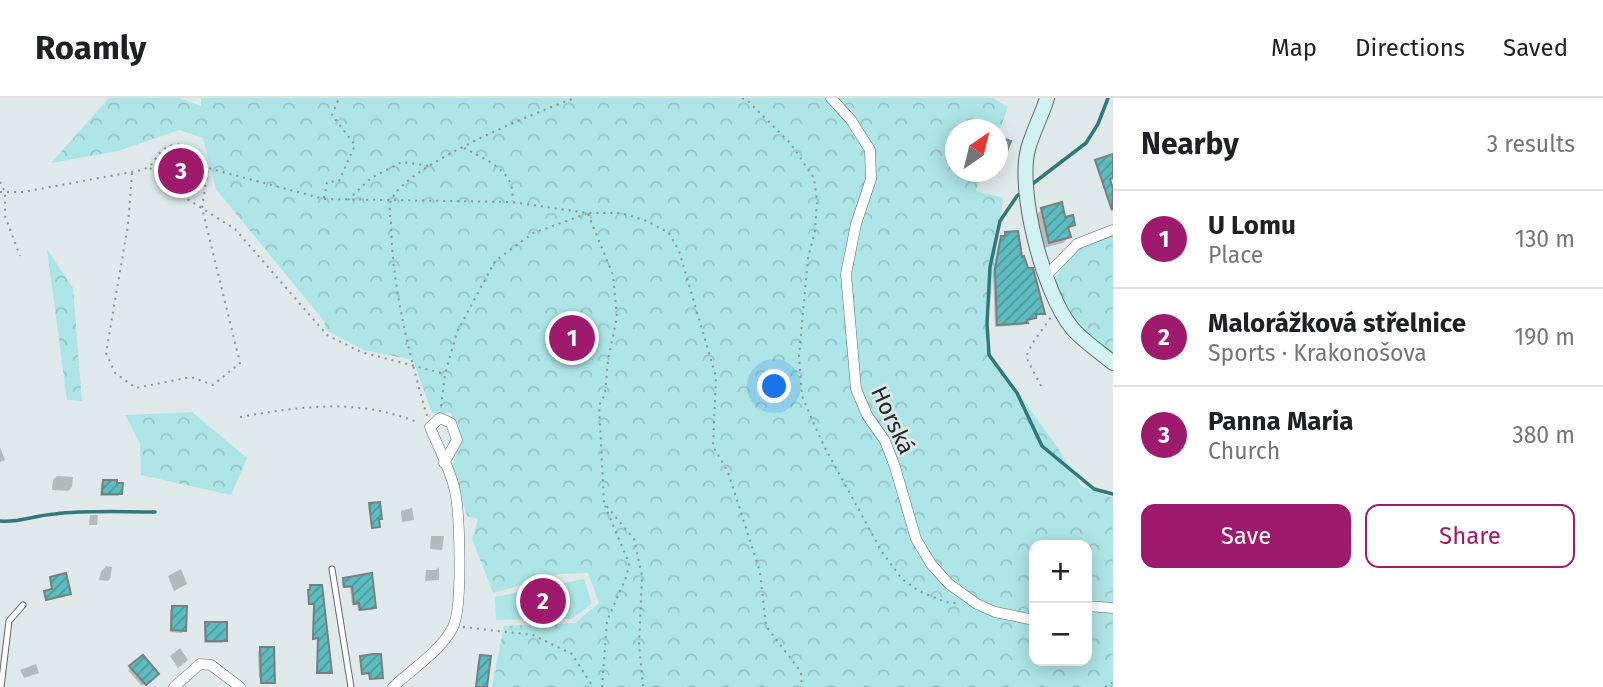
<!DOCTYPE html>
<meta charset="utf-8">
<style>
:root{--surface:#fff;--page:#f2f2f2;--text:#202124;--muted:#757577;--line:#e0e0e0;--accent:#9d1a6d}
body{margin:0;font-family:"Fira Sans",sans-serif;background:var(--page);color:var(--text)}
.controls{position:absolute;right:21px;bottom:21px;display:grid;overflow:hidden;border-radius:14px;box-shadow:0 4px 18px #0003}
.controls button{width:63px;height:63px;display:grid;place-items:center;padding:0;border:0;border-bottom:2px solid var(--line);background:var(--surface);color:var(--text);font:35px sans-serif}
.compass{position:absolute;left:945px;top:21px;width:63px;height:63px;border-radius:50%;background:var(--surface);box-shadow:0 4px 18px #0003;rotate:35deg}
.you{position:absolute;left:775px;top:289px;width:24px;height:24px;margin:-18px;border:5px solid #fff;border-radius:50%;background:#1a73e8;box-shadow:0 0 0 10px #1a73e833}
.badge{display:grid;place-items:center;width:46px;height:46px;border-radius:50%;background:var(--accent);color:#fff;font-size:23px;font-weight:700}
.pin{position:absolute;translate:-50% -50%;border:4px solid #fff;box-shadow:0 2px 7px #0006}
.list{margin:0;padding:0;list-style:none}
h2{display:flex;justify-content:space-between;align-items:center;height:91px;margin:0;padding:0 28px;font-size:30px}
h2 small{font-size:23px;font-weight:400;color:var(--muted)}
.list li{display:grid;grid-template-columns:46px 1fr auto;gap:21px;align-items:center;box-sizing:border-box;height:98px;padding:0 28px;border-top:2px solid var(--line)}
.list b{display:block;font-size:26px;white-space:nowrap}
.list p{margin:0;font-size:23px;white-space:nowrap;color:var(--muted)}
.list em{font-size:23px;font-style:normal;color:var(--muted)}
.actions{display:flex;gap:14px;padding:21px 28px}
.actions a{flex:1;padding:16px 0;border:2px solid var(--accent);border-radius:14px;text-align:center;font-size:24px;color:var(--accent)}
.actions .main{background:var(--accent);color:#fff}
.map{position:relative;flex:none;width:1113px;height:589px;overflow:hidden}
header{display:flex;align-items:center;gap:42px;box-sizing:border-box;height:98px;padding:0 35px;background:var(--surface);border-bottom:2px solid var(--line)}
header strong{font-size:33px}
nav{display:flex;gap:38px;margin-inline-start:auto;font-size:24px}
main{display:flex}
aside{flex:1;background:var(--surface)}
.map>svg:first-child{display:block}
.forest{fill:url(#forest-crowns);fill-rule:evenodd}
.park{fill:#ade5e6}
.shadow{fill:#0003}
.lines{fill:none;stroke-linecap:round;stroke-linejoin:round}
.stream{stroke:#32787a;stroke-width:3.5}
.building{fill:url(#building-hatch);stroke:#778080;stroke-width:2}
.lane-casing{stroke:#606868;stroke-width:7}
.street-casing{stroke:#606868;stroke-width:11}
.secondary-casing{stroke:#606868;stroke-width:16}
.path{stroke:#8b9292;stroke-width:2;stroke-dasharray:2 5;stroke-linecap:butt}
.lane{stroke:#fff;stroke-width:5}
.street{stroke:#fff;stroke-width:10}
.secondary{stroke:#d2f2f2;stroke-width:14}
.labels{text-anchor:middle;stroke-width:5;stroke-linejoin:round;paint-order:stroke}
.street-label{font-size:23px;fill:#252929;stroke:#dfe9e9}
</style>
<header>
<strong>Roamly</strong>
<nav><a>Map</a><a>Directions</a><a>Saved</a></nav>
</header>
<main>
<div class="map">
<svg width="1113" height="589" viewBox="0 0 1113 589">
<defs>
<pattern id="forest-crowns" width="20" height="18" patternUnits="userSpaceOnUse" patternTransform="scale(1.75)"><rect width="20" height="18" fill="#ade5e6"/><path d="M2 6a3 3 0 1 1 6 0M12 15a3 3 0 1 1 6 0" fill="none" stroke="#95c4c5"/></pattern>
<pattern id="building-hatch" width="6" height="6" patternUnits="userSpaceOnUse" patternTransform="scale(1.75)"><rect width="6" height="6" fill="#5dbcbf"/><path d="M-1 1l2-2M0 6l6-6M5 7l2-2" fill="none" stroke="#4d999b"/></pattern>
</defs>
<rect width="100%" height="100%" fill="#dfe9e9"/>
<!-- forest -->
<g class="forest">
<path d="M109,0H179L201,8V0H993L1008,9L998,37V32H956V74H983L976,93L1003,100L985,248L1058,350L1081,388L1113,400V589H492L504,528L575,525L599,505L588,475L560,476L493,495L472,441L478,421L467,418L452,370L461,339L451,315H432L413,262L364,252L326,232L324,223L216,91L203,40L179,32L118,53L51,65ZM1034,447H1087V563H1034Z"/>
<path d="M1113,135V257C1081,231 1070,223 1054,184C1071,151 1079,149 1113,135Z"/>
<polygon points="47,151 73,190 82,303 67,302"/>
<polygon points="192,314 247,360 231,397 141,377 140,345 125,317"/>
</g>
<!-- park -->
<polygon class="park" points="584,481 592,506 571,521 496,522 495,499"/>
<!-- shadow -->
<g class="shadow">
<polygon points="1113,58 1113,79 1108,81 1113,97 1112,115 1095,65"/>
<polygon points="166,66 192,83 175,96 176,91 165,86 159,72"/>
<polygon points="1042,111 1073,126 1067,133 1069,139 1063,145 1043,150 1036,117"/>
<polygon points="1006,135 1026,172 1043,215 1026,223 1023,227 995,229 993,175 999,142"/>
<polygon points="0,349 5,362 0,364"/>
<polygon points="57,378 73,379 72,389 68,393 52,392 53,382"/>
<polygon points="104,383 121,396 118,398 100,398 101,386"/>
<polygon points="412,410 414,422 402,424 401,413"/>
<polygon points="90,417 98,417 97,427 89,427"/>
<polygon points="431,438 444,438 442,452 430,451"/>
<polygon points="106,468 112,469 110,481 108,483 99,482 101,474"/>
<polygon points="439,469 439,482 425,483 426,472 436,472"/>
<polygon points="181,471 187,486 174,493 168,478"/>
<polygon points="371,477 375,509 372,512 358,513 357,507 352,507 350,490 343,490 342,484 344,481"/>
<polygon points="173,509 184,532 182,535 170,534 170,512"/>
<polygon points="206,526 225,542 223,545 204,545 204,528"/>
<polygon points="180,550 188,562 178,570 170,558"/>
<polygon points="261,551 271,580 259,580 258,554"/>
<polygon points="143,559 156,576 142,588 128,572"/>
<polygon points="481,559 485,589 475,589 478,562"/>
<polygon points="36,566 39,575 24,580 20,572"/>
</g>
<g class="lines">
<!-- stream -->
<g class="stream">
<polyline points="1031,87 1086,45 1098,26 1108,0"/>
<polyline points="1023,94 1017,98 1000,123 990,169 987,226 989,257 1017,295 1042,348 1094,391 1113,396"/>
<path d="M0,423C18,425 36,417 55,416C88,412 121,414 155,414"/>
</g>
</g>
<!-- building -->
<g class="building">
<polygon points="1000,39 1011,43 998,75 998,46"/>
<polygon points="179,53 193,67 194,84 179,93 181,85 171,80 164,65"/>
<polygon points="1113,56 1113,80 1110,81 1113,91 1112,112 1095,62"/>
<polygon points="1062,104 1065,119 1073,117 1075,127 1068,129 1071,139 1049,145 1041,110"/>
<polygon points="1018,133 1022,159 1024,158 1028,170 1033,170 1045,216 1036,216 1036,220 1027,222 1028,225 997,227 995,171 1001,138 1005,138 1005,134"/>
<polygon points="103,382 117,382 117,385 123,385 122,396 102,396"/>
<polygon points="380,404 382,421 379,421 380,429 372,430 369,405"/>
<polygon points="66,475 71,496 46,502 44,493 52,491 50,479"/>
<polygon points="372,475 376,510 360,512 359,505 354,506 352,488 344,489 343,480"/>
<polygon points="310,487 322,487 332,575 317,575 318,540 313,541 314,506 309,506 308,492 310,492"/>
<polygon points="172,508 187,508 186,533 171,532"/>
<polygon points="205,524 227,524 227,543 206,543"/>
<polygon points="260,549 274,549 275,585 261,585"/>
<polygon points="373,556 381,556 383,580 370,581 369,575 362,576 360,558"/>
<polygon points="143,557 159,576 146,587 129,568"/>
<polygon points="480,557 491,558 487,589 476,589"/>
</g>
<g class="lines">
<!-- lane casing -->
<g class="lane-casing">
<g id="lane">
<polyline points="332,471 351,589"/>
<polyline points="1,589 9,523 23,507"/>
</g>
</g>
<!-- street casing -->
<g class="street-casing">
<g id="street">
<polyline points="831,0 851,22 870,52 871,81 856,126 846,176 856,291 867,317 885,343 895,369 916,441 931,466 949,486 977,506 995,514 1034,522"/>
<polyline points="1047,177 1077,146 1113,132"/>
<polyline points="1087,508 1113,510"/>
<polyline points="174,589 200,566 211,567 240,589"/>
<path d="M393,589C413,570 441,553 453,529C463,509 460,411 454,389C449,369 438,349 430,329L440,320L451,325L457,342L444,365"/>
</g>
</g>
<!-- secondary casing -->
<g class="secondary-casing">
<path id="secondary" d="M1047,0C1042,17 1033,33 1028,51C1017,94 1044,196 1072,230C1083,243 1100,254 1113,265"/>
</g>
<!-- path -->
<g class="path">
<polyline points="742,0 748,3 791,46 814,80 817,103 815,133 808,160 799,258 802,298 814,326 825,350 882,454 902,481 919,493 945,504 956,505"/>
<path d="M464,50C487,62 517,74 512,103"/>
<polyline points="150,70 176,94 235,131 327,237 361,254 445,276"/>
<polyline points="132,75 128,127 106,255 115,275 136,290 191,279 213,287 240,265 202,110 208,70"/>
<polyline points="0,84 5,94 5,118 20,158"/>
<path d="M0,94H23L132,74C137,73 144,72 148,69C154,66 157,56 163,52C181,38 200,53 208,70L324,101L512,104L588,115H621L647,123L669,135L679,153L716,279L713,348L728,374L760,474L766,528L801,574L802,589"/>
<polyline points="324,100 327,84 339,83 355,47 332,17 339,0"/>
<polyline points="348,102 371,80 402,64 430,68"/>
<polyline points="588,116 613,177 617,219 608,262 605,296 599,308 604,405 634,441 642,478 639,546 643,589"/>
<polyline points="1041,288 1026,259 1032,246 1051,219"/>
<polyline points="441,308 445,276 457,234 495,163 533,135 586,116"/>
<path d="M427,318C409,256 392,189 391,124C390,118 389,108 391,103C403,68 539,13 575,0"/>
<path d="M240,319C302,308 359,300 419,325"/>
<polyline points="463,529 533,537 572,556 593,589"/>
<polyline points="602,589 607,523 627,477 629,465 605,408"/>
<polyline points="1105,589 1113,584"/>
</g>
<!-- lane -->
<use href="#lane" class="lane"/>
<!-- street -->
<use href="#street" class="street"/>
<!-- secondary -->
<use href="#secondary" class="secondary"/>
</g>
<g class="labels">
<!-- street labels -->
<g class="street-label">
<text transform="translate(893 322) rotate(65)" y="8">Horská</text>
</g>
</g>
</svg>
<div class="controls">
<button>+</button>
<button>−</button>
</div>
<svg class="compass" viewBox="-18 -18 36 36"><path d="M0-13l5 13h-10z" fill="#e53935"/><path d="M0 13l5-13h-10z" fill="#757577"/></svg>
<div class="you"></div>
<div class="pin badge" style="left:572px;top:240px">1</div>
<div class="pin badge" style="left:543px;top:503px">2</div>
<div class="pin badge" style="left:181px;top:73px">3</div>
</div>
<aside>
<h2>Nearby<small>3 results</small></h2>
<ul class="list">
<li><span class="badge">1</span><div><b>U Lomu</b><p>Place</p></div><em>130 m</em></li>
<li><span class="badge">2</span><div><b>Malorážková střelnice</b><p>Sports · Krakonošova</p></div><em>190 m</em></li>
<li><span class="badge">3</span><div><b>Panna Maria</b><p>Church</p></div><em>380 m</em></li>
</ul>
<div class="actions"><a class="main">Save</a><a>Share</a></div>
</aside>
</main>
